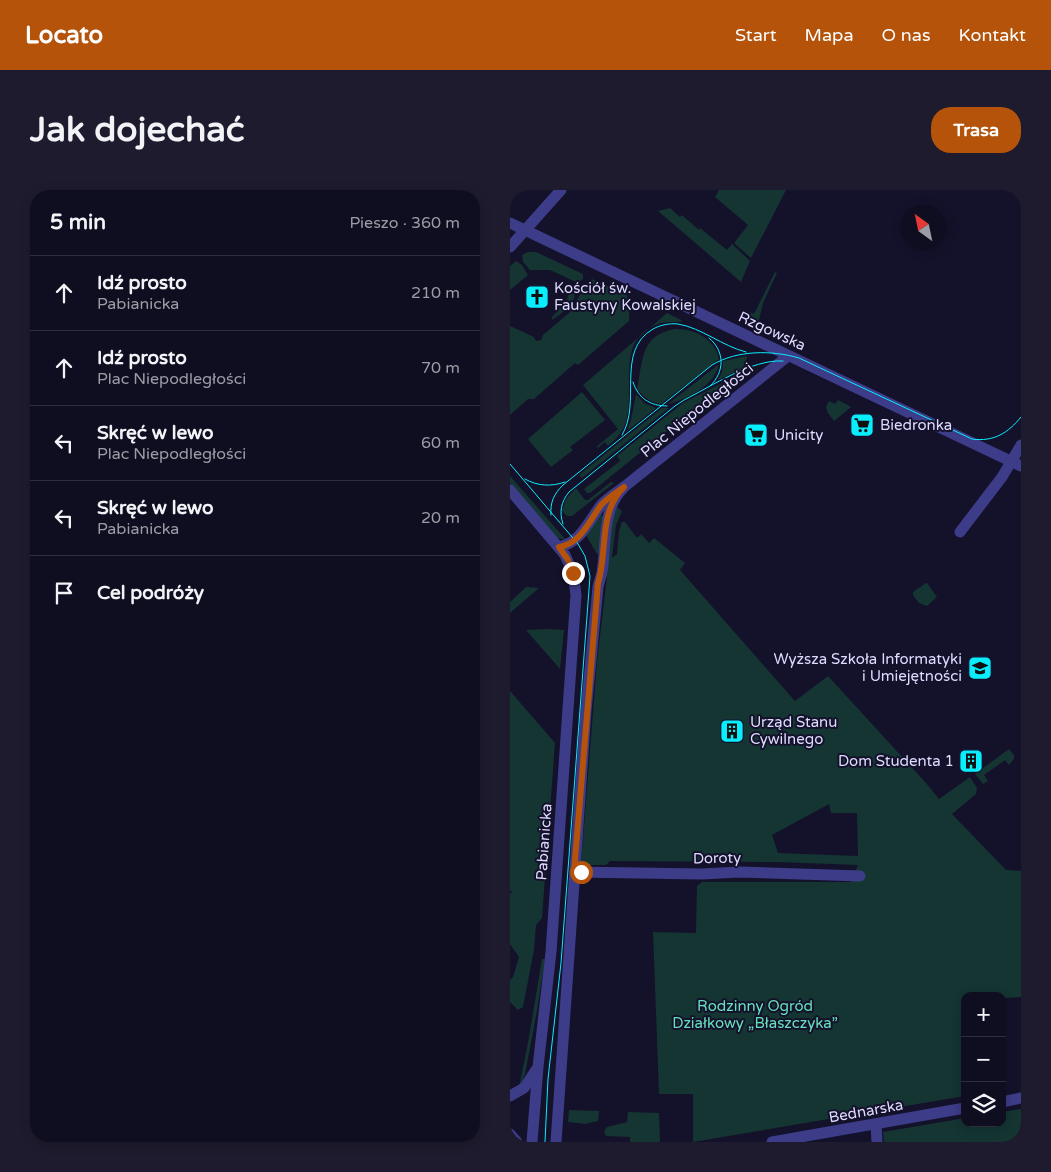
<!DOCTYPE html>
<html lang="pl">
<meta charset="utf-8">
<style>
:root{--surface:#0f0d20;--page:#1d1b2d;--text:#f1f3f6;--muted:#9b9ca5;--line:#2f2d3e;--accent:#b45309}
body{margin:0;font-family:"Varela Round",sans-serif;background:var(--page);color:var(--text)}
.controls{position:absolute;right:15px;bottom:15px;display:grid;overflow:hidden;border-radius:10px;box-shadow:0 2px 12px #0003}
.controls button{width:45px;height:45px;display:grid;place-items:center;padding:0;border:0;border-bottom:1px solid var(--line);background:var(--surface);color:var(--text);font:25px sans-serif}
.compass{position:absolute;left:391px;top:15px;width:45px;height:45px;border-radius:50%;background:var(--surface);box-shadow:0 2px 12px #0003;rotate:327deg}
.stop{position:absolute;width:15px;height:15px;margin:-11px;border:4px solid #b45309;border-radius:50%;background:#fff}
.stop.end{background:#b45309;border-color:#fff;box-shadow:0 1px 5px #0008}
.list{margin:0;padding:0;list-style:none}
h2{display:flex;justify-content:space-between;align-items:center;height:65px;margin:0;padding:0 20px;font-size:21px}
h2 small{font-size:16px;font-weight:400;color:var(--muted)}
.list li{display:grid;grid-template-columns:32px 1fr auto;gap:15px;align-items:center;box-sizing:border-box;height:75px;padding:0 20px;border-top:1px solid var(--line)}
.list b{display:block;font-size:19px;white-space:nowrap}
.list p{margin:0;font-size:16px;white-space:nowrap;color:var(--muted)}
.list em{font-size:16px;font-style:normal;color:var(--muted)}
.icon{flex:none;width:28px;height:28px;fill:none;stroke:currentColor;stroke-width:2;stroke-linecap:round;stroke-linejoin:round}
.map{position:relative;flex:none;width:511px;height:952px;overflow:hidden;border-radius:20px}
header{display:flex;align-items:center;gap:30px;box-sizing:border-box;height:70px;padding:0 25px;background:var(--accent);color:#fff}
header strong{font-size:24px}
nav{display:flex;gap:28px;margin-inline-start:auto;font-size:18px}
.intro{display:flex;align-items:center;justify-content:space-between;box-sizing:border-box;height:120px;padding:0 30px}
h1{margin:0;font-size:35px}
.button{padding:12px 22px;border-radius:20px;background:var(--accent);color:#fff;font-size:18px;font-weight:700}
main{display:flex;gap:30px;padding:0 30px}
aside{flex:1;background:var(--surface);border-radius:20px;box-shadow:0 2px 12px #0003}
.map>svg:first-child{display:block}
.green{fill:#143532;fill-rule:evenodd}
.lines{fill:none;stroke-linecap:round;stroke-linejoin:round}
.minor{stroke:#3d3c89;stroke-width:11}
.tram{stroke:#08eefd;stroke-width:1}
.route{stroke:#b45309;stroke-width:6}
.labels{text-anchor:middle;stroke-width:4;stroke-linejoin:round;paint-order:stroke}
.poi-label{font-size:15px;fill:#dedbff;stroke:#14112b;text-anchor:start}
.street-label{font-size:15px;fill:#dedbff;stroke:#14112b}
.park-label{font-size:15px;fill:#65e0bd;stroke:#14112b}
</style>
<header>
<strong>Locato</strong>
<nav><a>Start</a><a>Mapa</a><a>O nas</a><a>Kontakt</a></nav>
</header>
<div class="intro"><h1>Jak dojechać</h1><a class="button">Trasa</a></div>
<main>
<aside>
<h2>5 min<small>Pieszo · 360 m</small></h2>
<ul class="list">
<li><svg class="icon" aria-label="ahead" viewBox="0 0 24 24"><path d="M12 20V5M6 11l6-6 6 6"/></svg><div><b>Idź prosto</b><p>Pabianicka</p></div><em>210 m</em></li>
<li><svg class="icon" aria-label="ahead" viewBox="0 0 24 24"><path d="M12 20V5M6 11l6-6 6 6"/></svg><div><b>Idź prosto</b><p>Plac Niepodległości</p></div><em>70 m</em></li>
<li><svg class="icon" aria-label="left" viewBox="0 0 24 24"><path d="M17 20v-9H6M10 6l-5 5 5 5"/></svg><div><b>Skręć w lewo</b><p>Plac Niepodległości</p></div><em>60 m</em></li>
<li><svg class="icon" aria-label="left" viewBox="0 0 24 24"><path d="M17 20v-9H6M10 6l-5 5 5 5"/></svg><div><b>Skręć w lewo</b><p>Pabianicka</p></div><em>20 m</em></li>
<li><svg class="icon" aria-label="arrive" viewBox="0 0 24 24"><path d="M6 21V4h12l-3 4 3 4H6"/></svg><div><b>Cel podróży</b></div></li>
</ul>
</aside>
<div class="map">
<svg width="511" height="952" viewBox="0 0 511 952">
<rect width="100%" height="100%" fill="#14112b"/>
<!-- green -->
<g class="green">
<polygon points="209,0 276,0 241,68 224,53 238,35 205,7"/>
<polygon points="160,18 170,27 172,25 189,40 190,38 217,60 222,54 240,71 231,92 148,21"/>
<polygon points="18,62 26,62 73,84 73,89 68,93 40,80 20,80 13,72 12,65"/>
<polygon points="6,71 12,75 18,85 0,100 0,76"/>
<polygon points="265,82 267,83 253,113 248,134 232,127 235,120 244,124"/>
<polygon points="82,89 117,105 119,118 119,131 68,175 65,173 24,209 18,209 0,225 0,136 24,147 26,151 31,150 33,145 59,123 78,92"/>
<path d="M61,97L64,98C69,112 52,123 42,130V127L56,112Z"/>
<path d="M157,123L173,131C167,133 158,131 151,133C105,147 125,194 117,228C115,240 107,248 98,256L95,252L88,258L87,256L108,239L73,195Z"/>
<path d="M165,139C184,138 205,149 209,169L151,214C140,212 133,207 127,199C133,171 130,145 165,139Z"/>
<polygon points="237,166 236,177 208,190 212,182 213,171"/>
<path d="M209,174C205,195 178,209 158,214Z"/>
<polygon points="224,187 80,303 77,303 74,299 110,271 107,266 173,213"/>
<polygon points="72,202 95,230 60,257 63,260 41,277 18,249"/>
<polygon points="126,204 134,213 146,218 117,241 121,230"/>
<polygon points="328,210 341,217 324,231 318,223 316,217 319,211 325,214"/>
<polygon points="152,218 159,218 72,288 69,285"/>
<polygon points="0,286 56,350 47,348 0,293"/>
<polygon points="101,292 104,293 62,326 57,326 52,321 56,309 66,298 75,310 78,310"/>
<path d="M107,317L112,321L106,335L102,368L107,364L109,341L112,332H115L127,348L131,344L139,353L144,348L175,373L170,380L285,511L318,486L416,593L429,609L460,587L467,598L466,604L442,624L496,680L511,681V807L492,808V806H455V906L183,952V904H149L143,742L186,743L187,696L192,692H341L348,675L267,672L100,671L96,675H71L87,471L97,387L99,338ZM319,614L321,623H347L348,666L268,663L262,645Z"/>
<polygon points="91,325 93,326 89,363 87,364 76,345 88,326"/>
<polygon points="416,393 417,393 427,407 417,416 409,413 403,405 403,402"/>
<polygon points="16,397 29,398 0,423 0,412"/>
<polygon points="35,439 54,440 50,479 16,440"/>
<polygon points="0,501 45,553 32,728 26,735 24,760 13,817 8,820 0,812 0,790 3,787 9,767 0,754 0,704 2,702 0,700"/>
<polygon points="499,559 504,565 504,569 499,575 495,570 474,585 478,591 473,594 465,584"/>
<polygon points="32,769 35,769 27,821 15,884 9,897 18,853"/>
<polygon points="511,919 511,952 374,952 373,942 455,928 455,933 492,933 492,922"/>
<polygon points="59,920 89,921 88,931 75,934 58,932"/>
<polygon points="118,922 149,923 150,952 120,952 120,947 96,946 94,942 97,937 117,932"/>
</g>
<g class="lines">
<!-- minor -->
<g class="minor">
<polyline points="0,33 511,276"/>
<polyline points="0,57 51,0"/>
<polyline points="0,300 55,365 63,383 66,405 41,762 28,877 22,952"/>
<polyline points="450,342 492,287 511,255"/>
<path d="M49,357C71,353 79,330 92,314C99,307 106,303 114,297L278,166"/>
<polyline points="65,682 192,684 229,682 350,686"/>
<polyline points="0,906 14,898 26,880"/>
<polyline points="492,912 511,908"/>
<polyline points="366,934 367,952"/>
<polyline points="0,944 7,952"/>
<path d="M46,952L76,521L88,397C89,392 91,387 92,382C97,353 91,320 114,297"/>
<polyline points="262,952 455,918"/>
</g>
<!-- tram -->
<g class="tram">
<path d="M199,148C215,161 215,182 200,196"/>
<path d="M123,192C128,208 140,216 157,216"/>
<path d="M112,245C132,213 105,161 143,139C150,135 160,133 168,134C192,138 212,156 236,162"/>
<polyline points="0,274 68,354 75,366 80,386 51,773 38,889 35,952"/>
<path d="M15,289C27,296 41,297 55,292"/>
<path d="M41,325C40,312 44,304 53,295L202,175C227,160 262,160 289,168L462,249C484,252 498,243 511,227"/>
<path d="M53,334C49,322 51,312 59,302L165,216L174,210C202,196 242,169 273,171"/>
</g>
</g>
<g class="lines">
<!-- route -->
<path class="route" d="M63,383L58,370L49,357C72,353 79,330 92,314C99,307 106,303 114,297C88,322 98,361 88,393L64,682H71"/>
</g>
<!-- icons -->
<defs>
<g id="church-square" transform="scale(1.25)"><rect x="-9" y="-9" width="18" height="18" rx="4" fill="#08eefd" stroke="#14112b"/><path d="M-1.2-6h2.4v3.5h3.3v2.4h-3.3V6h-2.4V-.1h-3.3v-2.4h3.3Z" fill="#111"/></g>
<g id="supermarket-square" transform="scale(1.25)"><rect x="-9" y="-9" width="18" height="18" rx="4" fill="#08eefd" stroke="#14112b"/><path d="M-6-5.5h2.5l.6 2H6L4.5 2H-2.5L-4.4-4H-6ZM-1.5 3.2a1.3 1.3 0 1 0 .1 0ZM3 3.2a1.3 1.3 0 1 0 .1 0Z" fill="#111"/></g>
<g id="university-square" transform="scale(1.25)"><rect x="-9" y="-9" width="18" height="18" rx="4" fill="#08eefd" stroke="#14112b"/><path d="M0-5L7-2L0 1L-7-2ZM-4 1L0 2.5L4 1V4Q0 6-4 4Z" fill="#111"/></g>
<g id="building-square" transform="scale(1.25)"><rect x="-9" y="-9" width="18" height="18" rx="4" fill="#08eefd" stroke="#14112b"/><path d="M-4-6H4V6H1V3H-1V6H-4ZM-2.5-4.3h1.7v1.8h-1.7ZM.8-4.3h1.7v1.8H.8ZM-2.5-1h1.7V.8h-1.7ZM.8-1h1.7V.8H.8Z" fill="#111"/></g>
</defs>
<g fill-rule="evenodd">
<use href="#church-square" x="27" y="107"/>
<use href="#supermarket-square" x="352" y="235"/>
<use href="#supermarket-square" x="246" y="245"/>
<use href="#university-square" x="470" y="478"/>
<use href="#building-square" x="222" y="541"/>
<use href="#building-square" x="461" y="571"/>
</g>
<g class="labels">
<!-- poi labels -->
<g class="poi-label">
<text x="44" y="103">Kościół św.<tspan x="44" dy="17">Faustyny Kowalskiej</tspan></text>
<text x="370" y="240">Biedronka</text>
<text x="264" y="250">Unicity</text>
<text x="452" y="474" text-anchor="end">Wyższa Szkoła Informatyki<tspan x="452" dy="17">i Umiejętności</tspan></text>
<text x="240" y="537">Urząd Stanu<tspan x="240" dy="17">Cywilnego</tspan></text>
<text x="444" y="576" text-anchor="end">Dom Studenta 1</text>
</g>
<!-- street labels -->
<g class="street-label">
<text transform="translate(262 141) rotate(25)" y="5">Rzgowska</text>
<text transform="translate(187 220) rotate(-39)" y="5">Plac Niepodległości</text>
<text transform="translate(34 652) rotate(-86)" y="5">Pabianicka</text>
<text transform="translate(207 668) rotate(-1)" y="5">Doroty</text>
<text transform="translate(356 921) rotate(-10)" y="5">Bednarska</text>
</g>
<!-- park labels -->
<g class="park-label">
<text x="245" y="821">Rodzinny Ogród<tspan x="245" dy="17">Działkowy „Błaszczyka”</tspan></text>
</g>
</g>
</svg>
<div class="controls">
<button>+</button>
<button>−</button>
<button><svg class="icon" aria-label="layers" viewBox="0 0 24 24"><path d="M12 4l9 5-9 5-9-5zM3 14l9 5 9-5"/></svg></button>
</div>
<svg class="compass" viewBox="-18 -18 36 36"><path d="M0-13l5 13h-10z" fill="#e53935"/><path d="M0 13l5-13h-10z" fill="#9b9ca5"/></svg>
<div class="stop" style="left:71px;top:682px"></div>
<div class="stop end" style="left:63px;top:383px"></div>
</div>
</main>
